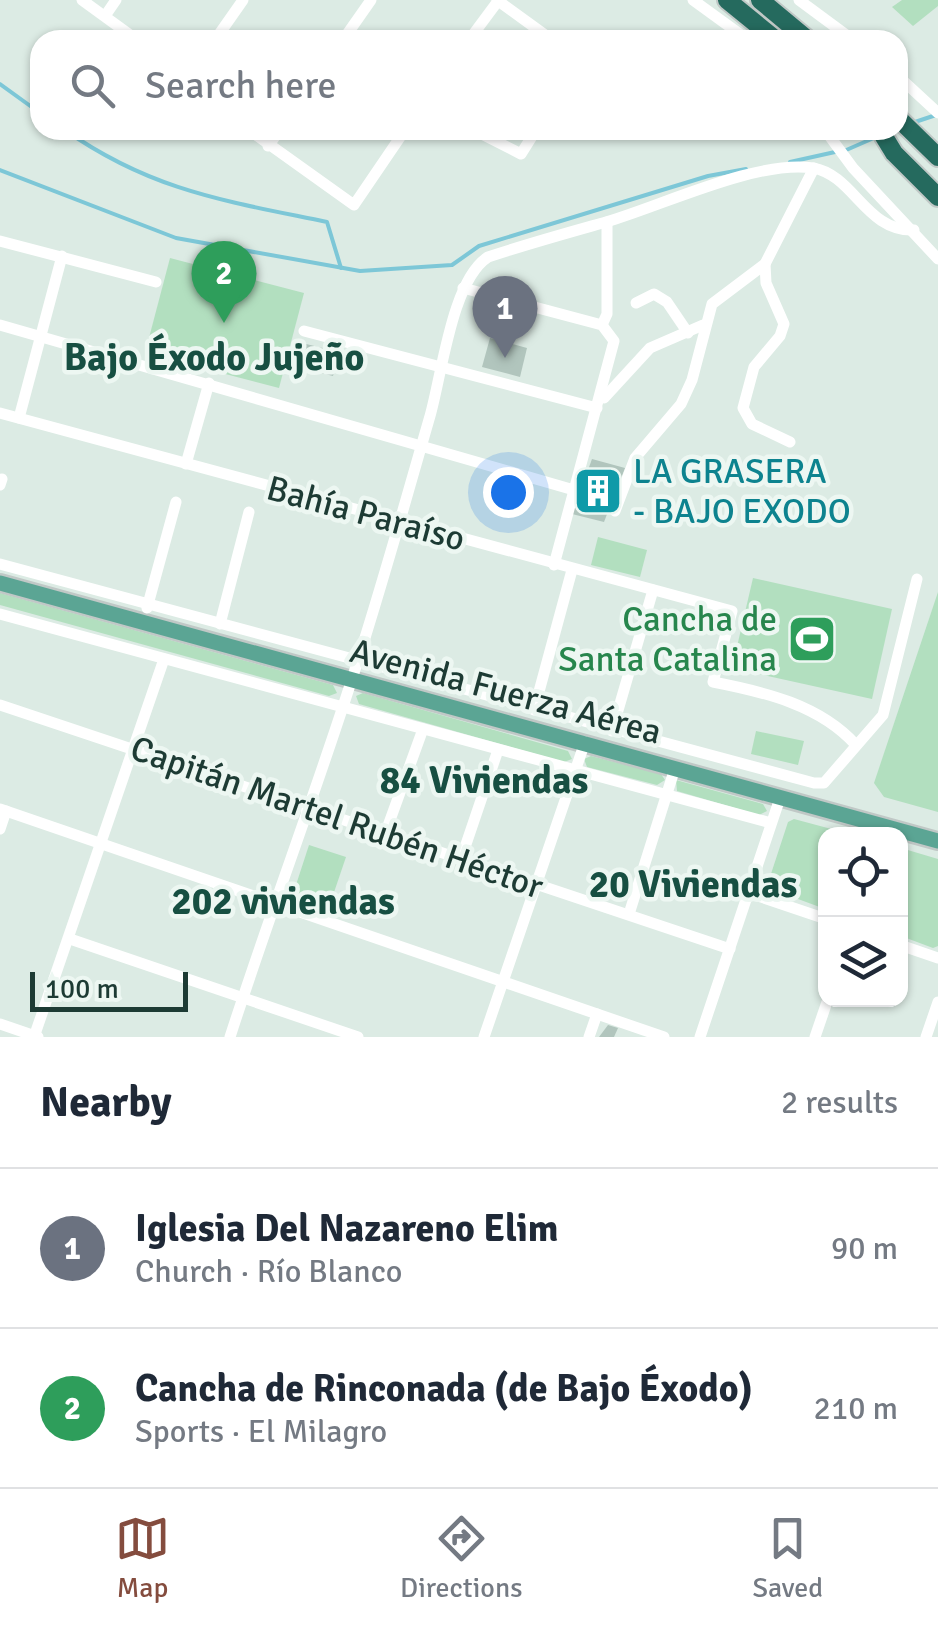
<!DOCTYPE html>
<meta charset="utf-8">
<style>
:root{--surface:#fff;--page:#f2f2f3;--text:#1f2937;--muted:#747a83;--line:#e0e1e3;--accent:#844c3e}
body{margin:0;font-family:Signika,sans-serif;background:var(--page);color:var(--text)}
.controls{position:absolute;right:30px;bottom:30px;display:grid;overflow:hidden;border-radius:20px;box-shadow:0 2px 8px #0004}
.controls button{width:90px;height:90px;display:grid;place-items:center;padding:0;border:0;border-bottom:2px solid var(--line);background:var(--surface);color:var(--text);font:50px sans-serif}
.scale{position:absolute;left:30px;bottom:25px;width:158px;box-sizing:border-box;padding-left:10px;border:5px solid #1d3b34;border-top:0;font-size:28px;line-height:35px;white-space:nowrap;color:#1d3b34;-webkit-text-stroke:8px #edf7f2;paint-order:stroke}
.you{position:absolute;left:508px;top:492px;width:35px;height:35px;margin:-25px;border:8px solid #fff;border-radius:50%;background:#1a73e8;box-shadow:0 0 0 15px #1a73e833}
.badge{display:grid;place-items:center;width:65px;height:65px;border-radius:50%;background:var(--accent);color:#fff;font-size:32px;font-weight:700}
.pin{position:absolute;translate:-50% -82px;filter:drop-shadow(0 2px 5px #0008)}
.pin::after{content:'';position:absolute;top:52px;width:35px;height:30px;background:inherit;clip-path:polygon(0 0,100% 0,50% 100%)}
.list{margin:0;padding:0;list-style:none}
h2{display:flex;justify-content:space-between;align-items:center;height:130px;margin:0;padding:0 40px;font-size:42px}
h2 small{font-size:32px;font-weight:400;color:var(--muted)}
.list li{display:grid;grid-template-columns:65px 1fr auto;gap:30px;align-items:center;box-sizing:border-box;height:160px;padding:0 40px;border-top:2px solid var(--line)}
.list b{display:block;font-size:38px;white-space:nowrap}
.list p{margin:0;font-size:32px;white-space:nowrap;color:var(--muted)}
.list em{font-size:32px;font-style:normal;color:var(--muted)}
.icon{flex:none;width:55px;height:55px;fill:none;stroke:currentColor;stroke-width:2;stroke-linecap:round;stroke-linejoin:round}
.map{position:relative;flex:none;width:938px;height:1037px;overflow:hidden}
.search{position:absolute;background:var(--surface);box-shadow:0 2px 8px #0004;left:30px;right:30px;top:30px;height:110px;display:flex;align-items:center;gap:25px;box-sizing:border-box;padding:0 35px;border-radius:30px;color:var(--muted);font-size:38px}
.sheet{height:450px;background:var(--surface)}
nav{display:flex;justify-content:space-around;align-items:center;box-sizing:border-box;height:140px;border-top:2px solid var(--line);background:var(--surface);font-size:28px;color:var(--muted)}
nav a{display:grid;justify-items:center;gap:5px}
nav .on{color:var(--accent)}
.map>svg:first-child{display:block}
.green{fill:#b2dfbf}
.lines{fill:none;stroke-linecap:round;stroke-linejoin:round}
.stream{stroke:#7dc7d7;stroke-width:4}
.building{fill:#b1c5bd}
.major-casing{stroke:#c0c8c6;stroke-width:20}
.highway-casing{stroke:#c0c8c6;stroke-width:22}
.minor{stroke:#fff;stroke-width:11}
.major{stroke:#5ba594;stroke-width:15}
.highway{stroke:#256a5e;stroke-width:18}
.labels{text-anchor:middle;stroke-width:9;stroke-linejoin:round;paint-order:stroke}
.culture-label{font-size:35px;fill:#0d838f;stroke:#edf7f2;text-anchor:start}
.street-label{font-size:35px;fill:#1d3b34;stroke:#edf7f2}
.leisure-label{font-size:35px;fill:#27864d;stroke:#edf7f2;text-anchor:end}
.neighbourhood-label{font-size:38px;font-weight:bold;fill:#174f42;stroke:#edf7f2}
</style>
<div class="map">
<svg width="938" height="1037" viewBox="0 0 938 1037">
<rect width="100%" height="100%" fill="#dcebe4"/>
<!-- green -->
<g class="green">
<polygon points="902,0 938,0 938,6 913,26 892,7"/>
<polygon points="170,258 304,293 279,388 145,353"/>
<polygon points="598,537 647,550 640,577 591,565"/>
<polygon points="753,578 892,609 872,699 732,668"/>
<polygon points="938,592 938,812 884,797 874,783"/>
<polygon points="0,593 333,685 337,693 329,696 0,605"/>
<polygon points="363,693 568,751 572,759 564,762 359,704 356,696"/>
<polygon points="756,731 804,741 798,765 751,754"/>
<polygon points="591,756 661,774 665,780 657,785 587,767 584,759"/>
<polygon points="676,780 763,804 767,811 759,815 677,791"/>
<polygon points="794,819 850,834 826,834 825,909 771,889 768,883 788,822"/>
<polygon points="309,845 346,857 329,907 296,896 294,891"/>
<polygon points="901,848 938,859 938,946 933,948 901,936"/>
</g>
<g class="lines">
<!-- stream -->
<g class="stream">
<polyline points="0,84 40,113"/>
<polyline points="912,123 936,115"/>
<path d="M65,130C152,191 226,201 327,222L341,268"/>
<polyline points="844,151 876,137"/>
<polyline points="790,162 835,152"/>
<polyline points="0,170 176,238 360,271 452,265 479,246 708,176 746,169"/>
</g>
</g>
<!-- building -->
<g class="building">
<polygon points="490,338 527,348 520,377 482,367"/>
<polygon points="302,343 339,352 333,376 297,367"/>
<polygon points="592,459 625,468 604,522 572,514"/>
<polygon points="608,1025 618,1028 614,1037 599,1037"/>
</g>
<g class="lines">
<!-- major casing -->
<g class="major-casing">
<polyline id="major" points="0,583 938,841"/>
</g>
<!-- highway casing -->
<g class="highway-casing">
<g id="highway">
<polyline points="727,0 776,40"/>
<polyline points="760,0 808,40"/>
<polyline points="898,118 938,157"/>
<polyline points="880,130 894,153 938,197"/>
</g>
</g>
<!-- minor -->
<g class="minor">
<polyline points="82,0 137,40"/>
<polyline points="497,0 552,40"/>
<polyline points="693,0 748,40"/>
<polyline points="799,0 853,40"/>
<polyline points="105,16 116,0"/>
<polyline points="215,40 243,0"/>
<polyline points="343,40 371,0"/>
<polyline points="469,40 498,1"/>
<polyline points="898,76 938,113"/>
<polyline points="249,130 354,205 405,130"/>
<polyline points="474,130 521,154 536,130"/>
<polyline points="825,130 853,168 938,259"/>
<polyline points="268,146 280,130"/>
<polyline points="0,241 156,282"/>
<polyline points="765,264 766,283 784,324 780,336 754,367 743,408 752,424 790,442"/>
<polyline points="463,288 602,325 614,341 554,565"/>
<polyline points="636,303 654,294 667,302 688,333"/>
<polyline points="0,325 574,490"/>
<polyline points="602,325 607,314 607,222"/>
<polyline points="304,331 597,408"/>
<polyline points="604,398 650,348 703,325"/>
<path d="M0,413L732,611L713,682C765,692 820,705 856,745"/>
<polyline points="19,418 62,256"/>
<polyline points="186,464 209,383"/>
<polyline points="0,485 2,479"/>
<polyline points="615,511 635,458 681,404 692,380 712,304 765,264 814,168"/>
<polyline points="0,564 814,783 824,783 883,715 917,579"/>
<polyline points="147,608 176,502"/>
<polyline points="0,614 771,823"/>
<polyline points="220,624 249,512"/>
<polyline points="0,705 730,949"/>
<polyline points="534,710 572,570"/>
<polyline points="612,731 653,590"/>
<polyline points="0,809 664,1037"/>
<polyline points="0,829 6,811"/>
<polyline points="385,834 423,729"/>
<polyline points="461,859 498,750"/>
<polyline points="749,893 826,919"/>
<polyline points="629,914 675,768"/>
<polyline points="70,939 358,1037"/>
<polyline points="900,945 938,958"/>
<polyline points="0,1024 38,1037"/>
<polyline points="34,1037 164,659"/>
<path d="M230,1037C268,919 312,803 350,685C379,597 404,506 430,416C442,374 452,280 488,257C527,244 567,233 606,222C659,207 758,159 813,168C854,175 866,232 914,230"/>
<polyline points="484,1037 585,742"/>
<polyline points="589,1037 597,1014"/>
<polyline points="700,1037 780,798"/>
<polyline points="815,1037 828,999"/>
<polyline points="926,1037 938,1002"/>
</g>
<!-- major -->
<use href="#major" class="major"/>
<!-- highway -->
<use href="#highway" class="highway"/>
</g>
<!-- icons -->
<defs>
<g id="building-square" transform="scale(2.5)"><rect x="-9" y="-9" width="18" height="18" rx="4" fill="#0f9aa8" stroke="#edf7f2"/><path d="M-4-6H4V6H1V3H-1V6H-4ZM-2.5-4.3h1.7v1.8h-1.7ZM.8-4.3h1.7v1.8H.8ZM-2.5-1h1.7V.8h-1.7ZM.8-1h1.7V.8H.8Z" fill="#fff"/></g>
<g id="stadium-square" transform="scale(2.5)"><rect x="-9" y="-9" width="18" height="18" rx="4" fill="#2e9e5b" stroke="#edf7f2"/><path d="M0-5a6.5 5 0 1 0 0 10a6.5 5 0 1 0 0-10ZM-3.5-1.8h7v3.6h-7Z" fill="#fff"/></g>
</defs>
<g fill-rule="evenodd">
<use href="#building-square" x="598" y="491"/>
<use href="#stadium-square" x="812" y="639"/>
</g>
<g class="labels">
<!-- culture labels -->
<g class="culture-label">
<text x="633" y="483">LA GRASERA<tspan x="633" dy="40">- BAJO EXODO</tspan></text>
</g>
<!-- street labels -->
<g class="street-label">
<text transform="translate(366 513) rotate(15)" y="12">Bahía Paraíso</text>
<text transform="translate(506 691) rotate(15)" y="12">Avenida Fuerza Aérea</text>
<text transform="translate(337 817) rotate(19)" y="12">Capitán Martel Rubén Héctor</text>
</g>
<!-- leisure labels -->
<g class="leisure-label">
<text x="777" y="631">Cancha de<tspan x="777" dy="40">Santa Catalina</tspan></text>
</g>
<!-- neighbourhood labels -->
<g class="neighbourhood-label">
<text x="214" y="370">Bajo Éxodo Jujeño</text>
<text x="484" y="793">84 Viviendas</text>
<text x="693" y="897">20 Viviendas</text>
<text x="283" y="914">202 viviendas</text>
</g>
</g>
</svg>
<div class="controls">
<button><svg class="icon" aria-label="locate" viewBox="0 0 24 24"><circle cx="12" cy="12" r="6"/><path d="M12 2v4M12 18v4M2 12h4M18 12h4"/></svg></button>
<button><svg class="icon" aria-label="layers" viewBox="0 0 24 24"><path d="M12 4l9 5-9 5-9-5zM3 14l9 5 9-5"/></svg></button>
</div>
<div class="scale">100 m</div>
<div class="you"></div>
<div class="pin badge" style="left:505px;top:358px;background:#6b7280">1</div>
<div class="pin badge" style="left:224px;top:323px;background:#2e9e5b">2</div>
<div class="search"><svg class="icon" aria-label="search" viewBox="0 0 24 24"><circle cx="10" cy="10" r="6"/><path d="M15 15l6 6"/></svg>Search here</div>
</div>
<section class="sheet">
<h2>Nearby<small>2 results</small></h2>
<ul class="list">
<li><span class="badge" style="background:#6b7280">1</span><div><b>Iglesia Del Nazareno Elim</b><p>Church · Río Blanco</p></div><em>90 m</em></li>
<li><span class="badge" style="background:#2e9e5b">2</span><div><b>Cancha de Rinconada (de Bajo Éxodo)</b><p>Sports · El Milagro</p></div><em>210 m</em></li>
</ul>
</section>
<nav>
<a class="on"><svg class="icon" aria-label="map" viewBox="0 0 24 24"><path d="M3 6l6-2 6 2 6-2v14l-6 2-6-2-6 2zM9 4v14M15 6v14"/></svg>Map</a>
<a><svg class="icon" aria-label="directions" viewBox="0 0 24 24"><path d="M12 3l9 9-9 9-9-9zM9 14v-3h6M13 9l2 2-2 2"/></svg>Directions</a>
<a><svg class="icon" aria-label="saved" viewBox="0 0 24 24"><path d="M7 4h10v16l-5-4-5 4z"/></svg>Saved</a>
</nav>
